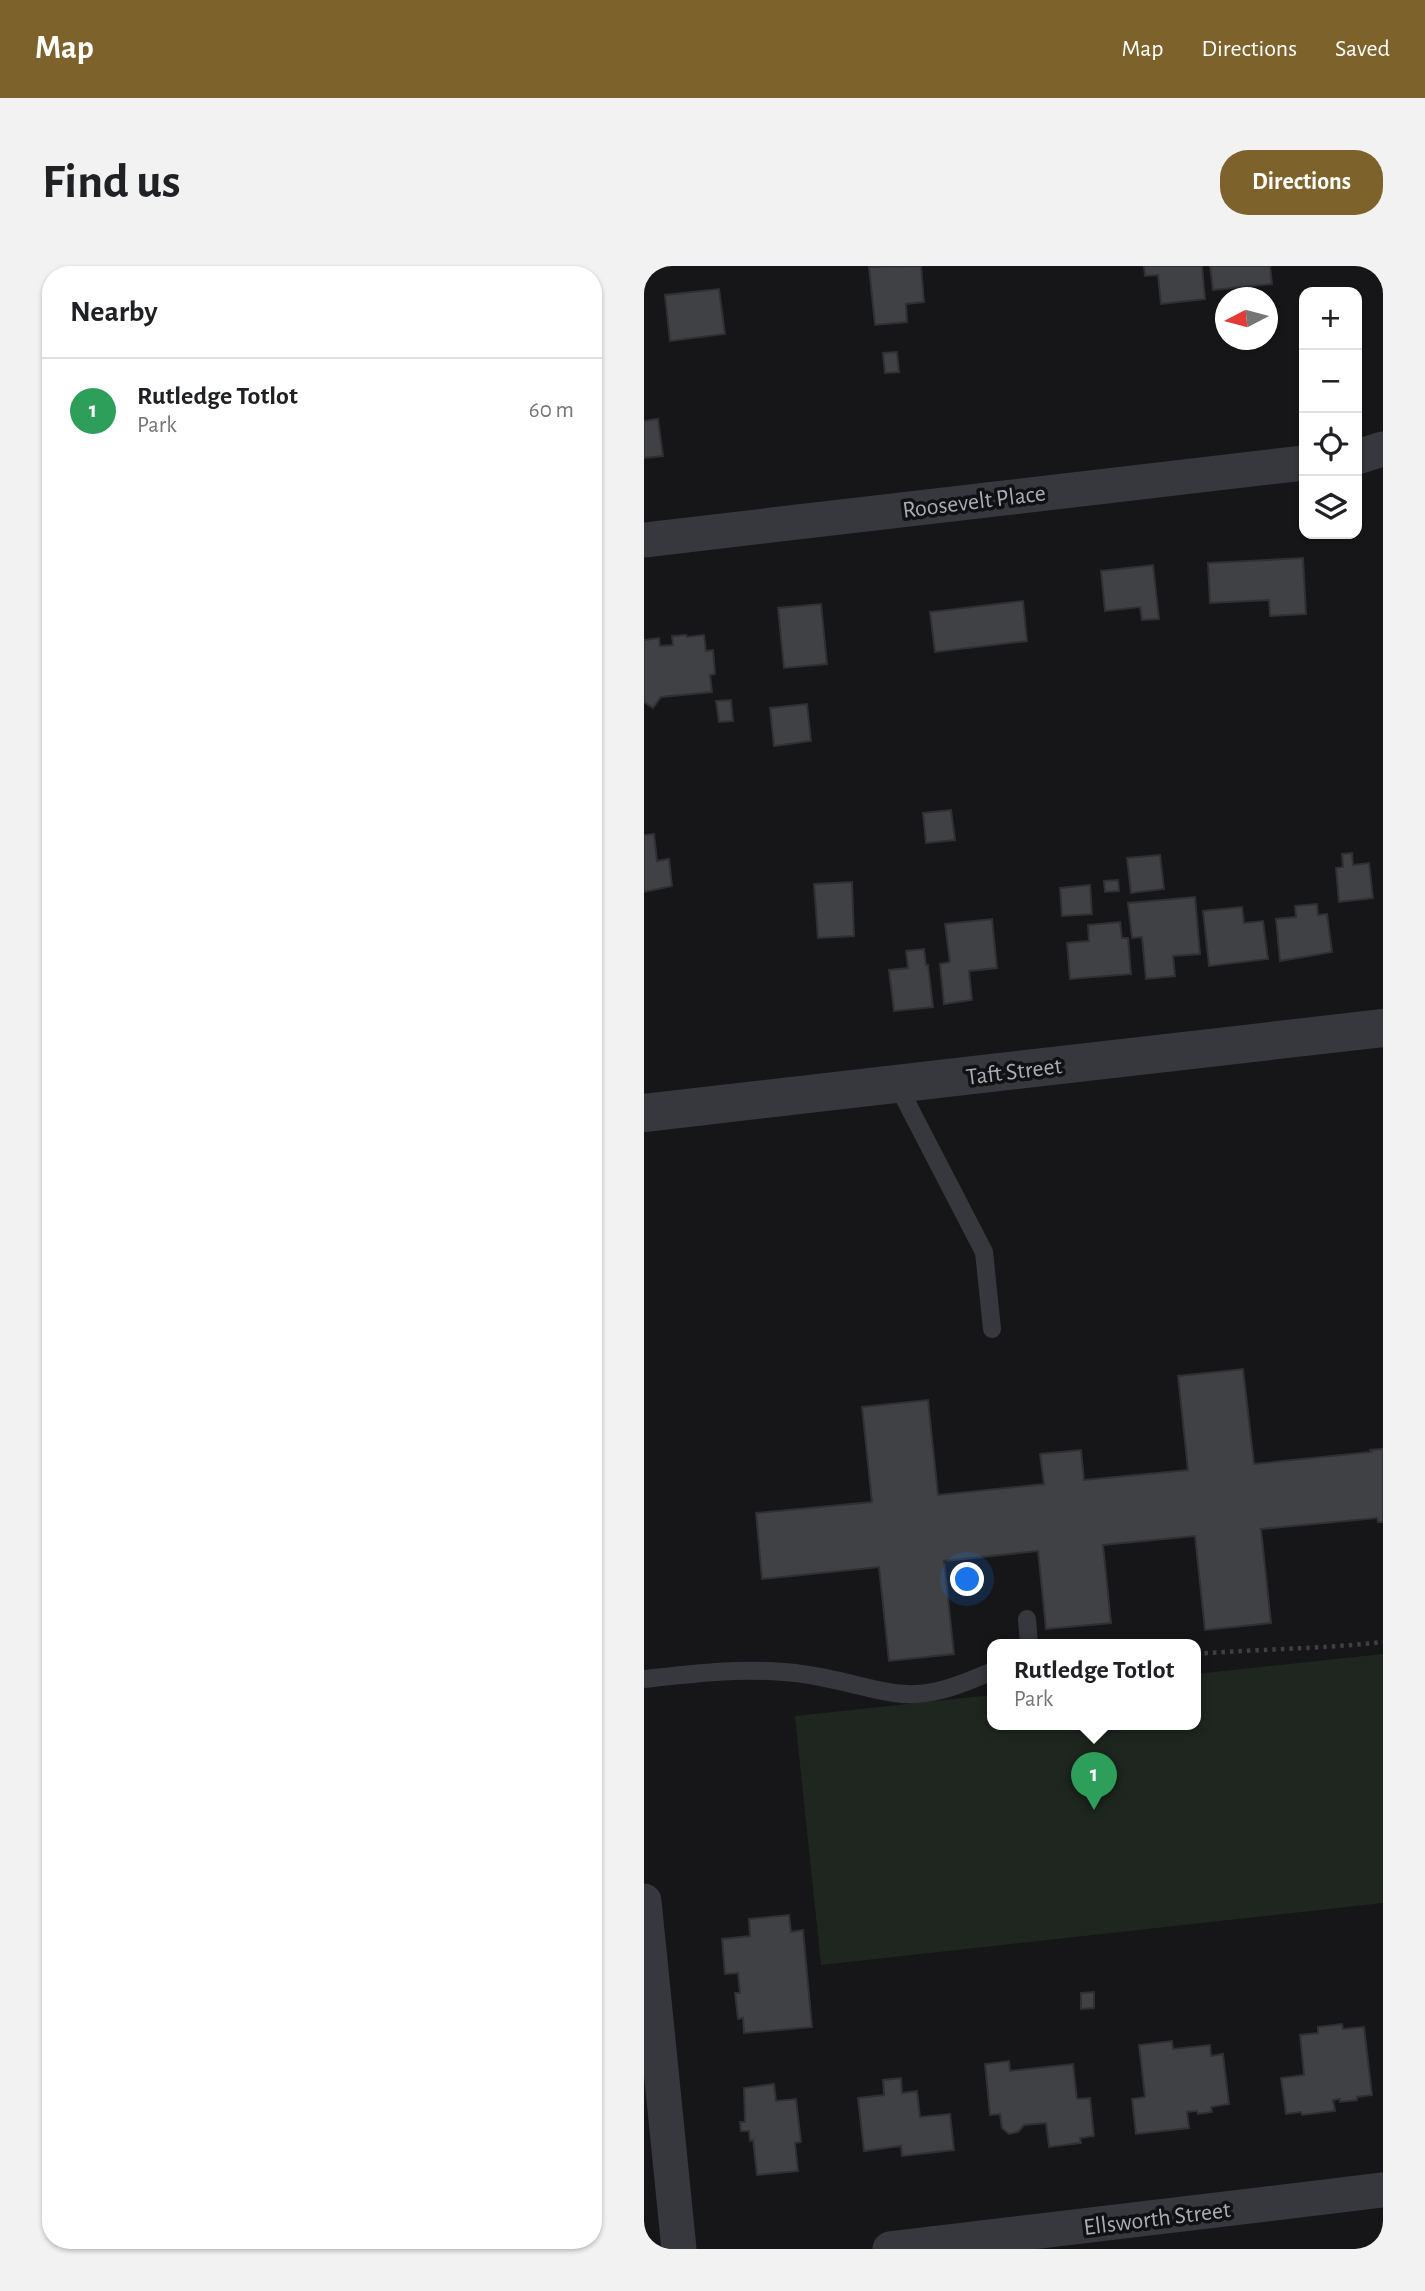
<!DOCTYPE html>
<meta charset="utf-8">
<style>
:root{--surface:#fff;--page:#f2f2f2;--text:#202124;--muted:#757577;--line:#e0e0e0;--accent:#7e622b}
body{margin:0;font-family:"Alegreya Sans",sans-serif;background:var(--page);color:var(--text)}
.controls{position:absolute;right:21px;top:21px;display:grid;overflow:hidden;border-radius:14px;box-shadow:0 2px 5px #0004}
.controls button{width:63px;height:63px;display:grid;place-items:center;padding:0;border:0;border-bottom:2px solid var(--line);background:var(--surface);color:var(--text);font:35px sans-serif}
.compass{position:absolute;left:571px;top:21px;width:63px;height:63px;border-radius:50%;background:var(--surface);box-shadow:0 2px 5px #0004;rotate:264deg}
.you{position:absolute;left:324px;top:1314px;width:24px;height:24px;margin:-18px;border:5px solid #fff;border-radius:50%;background:#1a73e8;box-shadow:0 0 0 10px #1a73e833}
.badge{display:grid;place-items:center;width:46px;height:46px;border-radius:50%;background:var(--accent);color:#fff;font-size:23px;font-weight:700}
.pin{position:absolute;translate:-50% -58px;filter:drop-shadow(0 2px 4px #0008)}
.pin::after{content:'';position:absolute;top:37px;width:24px;height:21px;background:inherit;clip-path:polygon(0 0,100% 0,50% 100%)}
.popup{position:absolute;left:343px;top:1373px;width:214px;height:91px;box-sizing:border-box;display:grid;place-content:center;border-radius:14px;background:var(--surface);filter:drop-shadow(0 2px 5px #0005);font-size:23px;white-space:nowrap;color:var(--muted)}
.popup b{font-size:26px;color:var(--text)}
.popup::after{content:'';position:absolute;left:50%;top:100%;margin-left:-14px;border:14px solid transparent;border-top-color:var(--surface)}
.list{margin:0;padding:0;list-style:none}
h2{display:flex;justify-content:space-between;align-items:center;height:91px;margin:0;padding:0 28px;font-size:30px}
h2 small{font-size:23px;font-weight:400;color:var(--muted)}
.list li{display:grid;grid-template-columns:46px 1fr auto;gap:21px;align-items:center;box-sizing:border-box;height:105px;padding:0 28px;border-top:2px solid var(--line)}
.list b{display:block;font-size:26px;white-space:nowrap}
.list p{margin:0;font-size:23px;white-space:nowrap;color:var(--muted)}
.list em{font-size:23px;font-style:normal;color:var(--muted)}
.icon{flex:none;width:38px;height:38px;fill:none;stroke:currentColor;stroke-width:2;stroke-linecap:round;stroke-linejoin:round}
.map{position:relative;flex:none;width:739px;height:1983px;overflow:hidden;border-radius:28px}
header{display:flex;align-items:center;gap:42px;box-sizing:border-box;height:98px;padding:0 35px;background:var(--accent);color:#fff}
header strong{font-size:33px}
nav{display:flex;gap:38px;margin-inline-start:auto;font-size:24px}
.intro{display:flex;align-items:center;justify-content:space-between;box-sizing:border-box;height:168px;padding:0 42px}
h1{margin:0;font-size:49px}
.button{padding:18px 32px;border-radius:28px;background:var(--accent);color:#fff;font-size:24px;font-weight:700}
main{display:flex;gap:42px;padding:0 42px}
aside{flex:1;background:var(--surface);border-radius:28px;box-shadow:0 2px 5px #0004}
.map>svg:first-child{display:block}
.green{fill:#1e261f}
.building{fill:#404145;stroke:#303034;stroke-width:2}
.lines{fill:none;stroke-linecap:round;stroke-linejoin:round}
.path{stroke:#3d3f44;stroke-width:4.5;stroke-dasharray:3.5 5;stroke-linecap:butt}
.service{stroke:#37383d;stroke-width:18}
.minor{stroke:#37383d;stroke-width:35}
.tertiary{stroke:#37383d;stroke-width:38}
.labels{text-anchor:middle;stroke-width:7;stroke-linejoin:round;paint-order:stroke}
.street-label{font-size:24px;fill:#a8adb8;stroke:#111113}
</style>
<header>
<strong>Map</strong>
<nav><a>Map</a><a>Directions</a><a>Saved</a></nav>
</header>
<div class="intro"><h1>Find us</h1><a class="button">Directions</a></div>
<main>
<aside>
<h2>Nearby<small></small></h2>
<ul class="list">
<li><span class="badge" style="background:#2e9e5b">1</span><div><b>Rutledge Totlot</b><p>Park</p></div><em>60 m</em></li>
</ul>
</aside>
<div class="map">
<svg width="739" height="1983" viewBox="0 0 739 1983">
<rect width="100%" height="100%" fill="#161618"/>
<!-- green -->
<polygon class="green" points="739,1388 739,1637 177,1699 151,1450 348,1429 349,1458 552,1458 552,1408"/>
<!-- building -->
<g class="building">
<polygon points="277,0 280,36 262,38 263,56 231,59 225,1"/>
<polygon points="500,0 558,0 561,33 517,38 514,9 501,10"/>
<polygon points="566,0 626,0 628,18 569,24"/>
<polygon points="75,23 81,68 26,75 21,29"/>
<polygon points="253,86 255,106 241,107 239,87"/>
<polygon points="14,153 19,190 0,192 0,155"/>
<polygon points="659,292 662,348 626,350 625,334 566,337 564,297"/>
<polygon points="509,299 515,353 498,354 496,341 461,345 457,305"/>
<polygon points="379,335 383,375 291,386 286,346"/>
<polygon points="177,338 183,398 140,402 134,342"/>
<polygon points="42,369 43,371 60,369 62,385 69,384 71,408 66,409 68,426 17,431 9,442 0,436 0,374 15,372 16,380 29,379 28,370"/>
<polygon points="87,434 89,455 75,456 72,435"/>
<polygon points="163,438 167,475 130,480 126,442"/>
<polygon points="307,544 311,574 282,577 279,547"/>
<polygon points="10,568 13,595 25,593 28,620 0,626 0,569"/>
<polygon points="708,587 709,599 725,597 729,632 695,636 692,602 699,601 698,588"/>
<polygon points="516,589 520,623 487,627 483,592"/>
<polygon points="474,614 475,625 461,626 460,615"/>
<polygon points="208,616 210,670 174,672 170,618"/>
<polygon points="446,619 448,648 418,650 416,622"/>
<polygon points="551,631 556,688 529,690 531,710 502,713 498,671 488,672 484,637"/>
<polygon points="673,638 674,649 683,648 688,686 636,695 632,653 652,651 651,640"/>
<polygon points="598,641 600,657 619,655 624,693 565,700 559,645"/>
<polygon points="348,653 353,702 325,705 328,734 300,738 296,698 306,696 301,658"/>
<polygon points="476,656 478,672 484,672 487,708 426,713 423,677 445,675 444,659"/>
<polygon points="280,683 282,699 284,699 289,741 250,745 245,704 264,702 262,685"/>
<polygon points="599,1103 610,1198 727,1186 726,1184 739,1183 739,1256 734,1256 733,1252 617,1263 627,1357 561,1364 551,1270 459,1279 467,1357 402,1363 394,1285 300,1295 310,1388 245,1395 235,1301 118,1313 112,1247 228,1236 218,1141 284,1134 294,1229 400,1218 396,1188 437,1184 440,1214 544,1204 534,1110"/>
<polygon points="145,1649 147,1666 159,1664 168,1761 100,1767 99,1752 94,1753 91,1727 96,1727 94,1707 81,1708 78,1673 106,1670 105,1653"/>
<polygon points="450,1726 450,1742 437,1743 437,1727"/>
<polygon points="698,1758 699,1763 720,1761 728,1829 713,1831 713,1834 696,1836 696,1833 689,1834 691,1845 658,1849 657,1846 642,1848 637,1812 660,1809 656,1769 674,1767 674,1761"/>
<polygon points="528,1775 529,1783 566,1779 567,1790 579,1788 585,1838 567,1841 568,1846 554,1848 553,1845 543,1846 545,1862 492,1868 488,1833 501,1831 495,1779"/>
<polygon points="365,1795 366,1805 429,1798 433,1833 446,1832 450,1870 436,1872 437,1877 405,1881 402,1857 380,1859 374,1866 365,1868 358,1862 356,1848 346,1849 341,1798"/>
<polygon points="257,1812 258,1827 273,1825 276,1851 306,1848 310,1884 258,1890 257,1880 220,1885 214,1832 240,1829 239,1814"/>
<polygon points="130,1818 132,1835 152,1833 157,1876 151,1877 154,1905 113,1909 109,1874 106,1875 105,1865 97,1865 96,1856 101,1856 100,1822"/>
</g>
<g class="lines">
<!-- path -->
<path class="path" d="M552,1388C614,1383 677,1383 739,1376"/>
<!-- service -->
<g class="service">
<polyline points="253,818 340,986 348,1063"/>
<polyline points="383,1353 385,1378"/>
<path d="M0,1413C46,1408 93,1402 140,1406C170,1408 199,1416 229,1423C243,1426 257,1429 272,1428C298,1427 325,1415 349,1405"/>
</g>
<!-- minor -->
<g class="minor">
<polyline points="713,191 739,183"/>
<polyline points="0,274 660,197"/>
<polyline points="0,1635 35,1983"/>
<polyline points="246,1983 739,1924"/>
</g>
<!-- tertiary -->
<polyline class="tertiary" points="0,847 739,762"/>
</g>
<g class="labels">
<!-- street labels -->
<g class="street-label">
<text transform="translate(330 235) rotate(-7)" y="8">Roosevelt Place</text>
<text transform="translate(370 805) rotate(-7)" y="8">Taft Street</text>
<text transform="translate(513 1952) rotate(-7)" y="8">Ellsworth Street</text>
</g>
</g>
</svg>
<div class="controls">
<button>+</button>
<button>−</button>
<button><svg class="icon" aria-label="locate" viewBox="0 0 24 24"><circle cx="12" cy="12" r="6"/><path d="M12 2v4M12 18v4M2 12h4M18 12h4"/></svg></button>
<button><svg class="icon" aria-label="layers" viewBox="0 0 24 24"><path d="M12 4l9 5-9 5-9-5zM3 14l9 5 9-5"/></svg></button>
</div>
<svg class="compass" viewBox="-18 -18 36 36"><path d="M0-13l5 13h-10z" fill="#e53935"/><path d="M0 13l5-13h-10z" fill="#757577"/></svg>
<div class="you"></div>
<div class="pin badge" style="left:450px;top:1544px;background:#2e9e5b">1</div>
<div class="popup"><b>Rutledge Totlot</b>Park</div>
</div>
</main>
